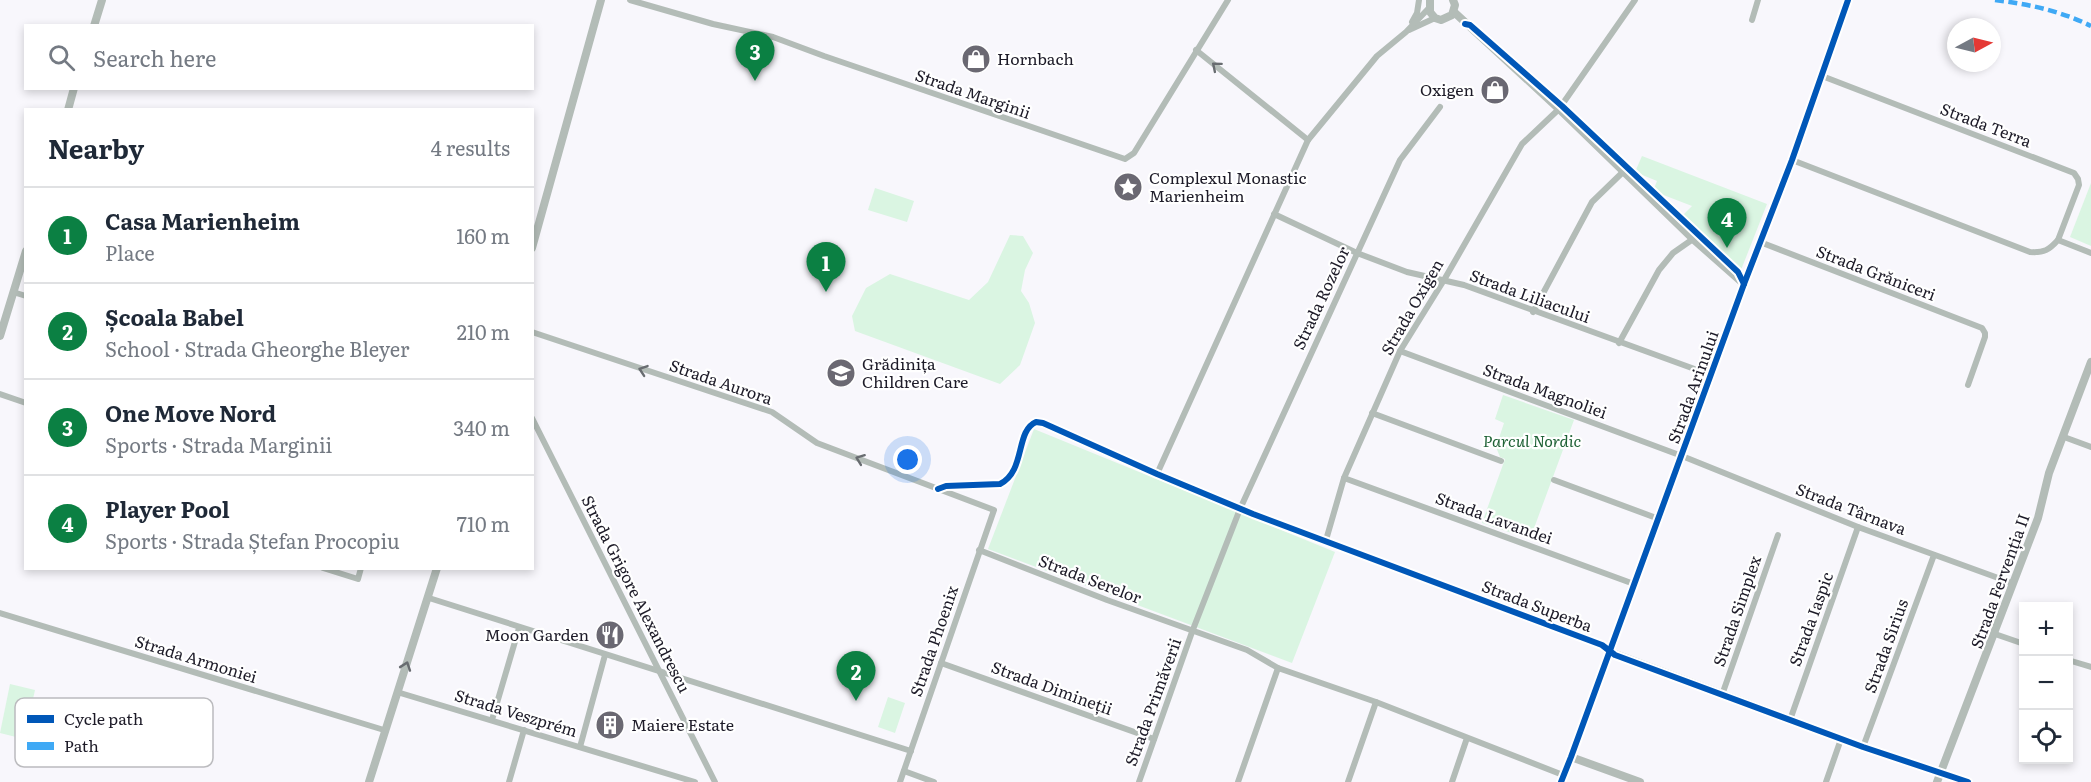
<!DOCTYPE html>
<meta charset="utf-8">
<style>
:root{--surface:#fff;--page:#f2f2f3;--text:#1f2937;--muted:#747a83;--line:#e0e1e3;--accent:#0b8043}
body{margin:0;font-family:Literata,serif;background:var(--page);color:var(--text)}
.controls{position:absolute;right:18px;bottom:18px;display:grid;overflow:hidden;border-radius:0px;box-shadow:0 3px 9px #0003}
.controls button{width:54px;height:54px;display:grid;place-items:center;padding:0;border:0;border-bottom:2px solid var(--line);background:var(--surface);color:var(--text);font:30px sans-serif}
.compass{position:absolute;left:1947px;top:18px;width:54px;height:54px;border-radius:50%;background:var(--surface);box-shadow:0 3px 9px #0003;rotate:83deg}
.you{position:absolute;left:908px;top:460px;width:21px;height:21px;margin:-15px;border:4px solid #fff;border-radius:50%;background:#1a73e8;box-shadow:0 0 0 9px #1a73e833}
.badge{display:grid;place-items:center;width:39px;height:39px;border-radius:50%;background:var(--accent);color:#fff;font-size:20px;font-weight:700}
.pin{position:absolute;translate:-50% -50px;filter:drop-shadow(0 2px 3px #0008)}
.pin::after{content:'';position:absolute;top:32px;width:21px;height:18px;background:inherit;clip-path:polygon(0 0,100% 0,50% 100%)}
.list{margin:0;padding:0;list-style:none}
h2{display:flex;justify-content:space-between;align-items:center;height:78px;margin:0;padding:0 24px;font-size:26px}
h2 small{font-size:20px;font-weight:400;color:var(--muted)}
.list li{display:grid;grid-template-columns:39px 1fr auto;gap:18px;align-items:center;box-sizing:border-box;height:96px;padding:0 24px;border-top:2px solid var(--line)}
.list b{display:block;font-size:22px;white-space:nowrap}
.list p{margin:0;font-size:20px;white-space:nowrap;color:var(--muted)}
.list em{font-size:20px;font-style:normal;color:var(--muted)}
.icon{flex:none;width:33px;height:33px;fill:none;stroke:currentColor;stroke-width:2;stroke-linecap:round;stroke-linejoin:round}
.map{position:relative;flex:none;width:2091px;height:782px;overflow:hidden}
.search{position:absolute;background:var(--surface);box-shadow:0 3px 9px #0003;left:24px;top:24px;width:510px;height:66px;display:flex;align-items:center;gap:15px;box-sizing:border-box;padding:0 21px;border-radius:0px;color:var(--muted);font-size:22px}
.panel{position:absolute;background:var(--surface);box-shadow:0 3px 9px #0003;left:24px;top:108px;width:510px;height:462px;border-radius:0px}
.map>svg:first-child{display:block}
.green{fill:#daf5e2}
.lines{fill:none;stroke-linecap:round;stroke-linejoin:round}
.minor{stroke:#b3bcb7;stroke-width:6}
.tertiary{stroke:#b3bcb7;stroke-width:8}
.quiet{stroke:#3fa9f5;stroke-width:4.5;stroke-dasharray:9 4.5;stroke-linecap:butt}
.cycleway-casing{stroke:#fff;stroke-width:10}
.cycleway{stroke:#0057b8;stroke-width:6}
.oneway{stroke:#686c70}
.labels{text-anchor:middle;stroke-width:4.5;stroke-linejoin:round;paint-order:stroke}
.poi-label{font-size:16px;fill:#1d1b28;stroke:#fff;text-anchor:start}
.street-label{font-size:16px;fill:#1d1b28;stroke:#fff}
.park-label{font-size:16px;font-style:italic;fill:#1f6236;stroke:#fff}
.key{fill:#fff;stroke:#bbbbbe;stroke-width:1.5}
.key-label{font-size:16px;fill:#1d1b28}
</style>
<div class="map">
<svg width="2091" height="782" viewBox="0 0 2091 782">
<rect width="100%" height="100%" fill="#f8f7fc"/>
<!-- green -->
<g class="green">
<polygon points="1642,156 1767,204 1741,270 1683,215 1692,206 1653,191 1657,181 1635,172"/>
<polygon points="2091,183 2091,246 2070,237"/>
<polygon points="875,188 914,201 907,222 868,210"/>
<polygon points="1010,235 1023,236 1033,253 1025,270 1021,291 1029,303 1035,323 1020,365 1000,384 855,331 852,316 866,288 890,274 969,300 988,282"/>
<polygon points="1503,395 1574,420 1530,539 1482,523 1505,459 1500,457 1496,447 1504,423 1495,419"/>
<polygon points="1034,429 1335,552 1292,663 988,549"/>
<polygon points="10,684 35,690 24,739 0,733"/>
<polygon points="888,697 905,703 895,733 878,727"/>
</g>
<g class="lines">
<!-- minor -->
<g class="minor">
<polyline points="630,0 713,24 773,37 824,56 1125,159 1134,153 1228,0"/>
<polyline points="1752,20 1758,0"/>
<polyline points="1412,22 1417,13 1419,0"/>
<polyline points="1409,30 1435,18"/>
<polyline points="1196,50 1308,140"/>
<polyline points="1822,76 2074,173 2078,179 2079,185 2058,240"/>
<path d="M1792,160L2030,252C2044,253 2049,250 2058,240L2091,253"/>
<polyline points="1274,214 1357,253 1407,272 1464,285 1711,375"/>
<polyline points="1760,242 1982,328 1985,333 1985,337 1968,385"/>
<polyline points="1744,284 1792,160 1848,0"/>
<polyline points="13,292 26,296"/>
<polyline points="1533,312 1592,202 1624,171"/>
<polyline points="532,332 772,412 817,443 994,510 900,782"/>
<polyline points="1619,343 1659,270 1673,253 1693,239"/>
<polyline points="1400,351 1682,456 1858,527 2012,583"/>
<polyline points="0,394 26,403"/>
<polyline points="1372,413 1501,461"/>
<polyline points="532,418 715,782"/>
<polyline points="2064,437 2091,447"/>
<polyline points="1157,474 1308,140 1377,56 1406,32 1429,8"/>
<polyline points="1344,478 1634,584"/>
<polyline points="1554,480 1659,519"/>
<path d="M938,489L946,486L1000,484C1019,474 1022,447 1027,428L1032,423L1039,422L1253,514L1602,645L1610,652"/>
<polyline points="1326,540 1344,478 1400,351 1444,280 1522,144 1559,109 1635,0"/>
<polyline points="979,550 1107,600 1247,650 1278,668 1376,702 1563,775"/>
<polyline points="323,568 358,579 361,568"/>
<polyline points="429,598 911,751"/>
<polyline points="0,613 384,730"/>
<polyline points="1995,634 2024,644"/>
<polyline points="2068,660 2091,667"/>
<polyline points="941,663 1154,739"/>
<polyline points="397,692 695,782"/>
<polyline points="1722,695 1778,535"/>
<polyline points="492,720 519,628"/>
<polyline points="1790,720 1858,527"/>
<polyline points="580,747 605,655"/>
<polyline points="1863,747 1934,555"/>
<polyline points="904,771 934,782"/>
<polyline points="1942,773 1968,782"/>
<polyline points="509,782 524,730"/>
<polyline points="1139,782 1192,632 1240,509 1400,160 1440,107"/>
<polyline points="1238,782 1278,668"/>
<polyline points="1348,782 1376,702"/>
<polyline points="1452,782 1467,738"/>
<polyline points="1826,782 1841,739"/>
</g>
<!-- tertiary -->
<g class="tertiary">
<polyline points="1430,0 1430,12 1435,18 1441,20 1452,15 1455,5 1453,0"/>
<polyline points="1454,12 1559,109 1693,239 1744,284 1571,757 1561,782"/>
<polyline points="94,26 102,0"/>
<polyline points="68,110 74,88"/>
<polyline points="532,248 601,0"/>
<polyline points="0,336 26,251"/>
<polyline points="1610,652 1863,747 1942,773"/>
<polyline points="1571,757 1640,782"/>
<polyline points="369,782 437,568"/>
<polyline points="1937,782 2038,518 2049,473 2091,362"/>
</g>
<!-- quiet -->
<path class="quiet" d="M1995,0C2028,4 2061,11 2091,26"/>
<!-- cycleway casing -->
<g class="cycleway-casing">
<g id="cycleway">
<polyline points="1465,24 1470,25 1562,106 1738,272 1744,284"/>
<path d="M938,489L946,486L1000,484C1026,471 1015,431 1036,422L1043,423L1157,474L1253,514L1602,645L1615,655L1863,747L1968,782"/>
<polyline points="1561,782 1571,757 1744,284 1792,160 1848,0"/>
</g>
</g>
<!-- cycleway -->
<use href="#cycleway" class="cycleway"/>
</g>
<!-- one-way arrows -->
<defs><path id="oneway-chevron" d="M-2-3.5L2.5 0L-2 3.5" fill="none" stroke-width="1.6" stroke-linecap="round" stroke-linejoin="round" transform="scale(1.5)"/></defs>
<g class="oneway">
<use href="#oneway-chevron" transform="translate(1216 66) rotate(-140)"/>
<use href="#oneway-chevron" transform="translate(643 370) rotate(-161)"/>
<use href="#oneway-chevron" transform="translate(860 459) rotate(-159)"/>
<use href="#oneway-chevron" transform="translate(406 666) rotate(-71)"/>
</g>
<!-- icons -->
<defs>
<g id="shop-disc" transform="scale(1.5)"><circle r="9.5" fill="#6a6872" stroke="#fff"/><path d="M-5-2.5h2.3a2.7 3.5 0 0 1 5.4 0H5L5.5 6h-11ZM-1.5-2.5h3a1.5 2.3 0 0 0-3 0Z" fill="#fff"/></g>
<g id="sight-disc" transform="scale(1.5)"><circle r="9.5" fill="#6a6872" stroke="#fff"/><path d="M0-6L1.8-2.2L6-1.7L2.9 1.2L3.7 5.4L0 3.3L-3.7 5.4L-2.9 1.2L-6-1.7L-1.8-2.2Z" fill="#fff"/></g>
<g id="school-disc" transform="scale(1.5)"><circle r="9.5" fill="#6a6872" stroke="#fff"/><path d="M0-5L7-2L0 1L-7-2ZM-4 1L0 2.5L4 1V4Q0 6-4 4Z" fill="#fff"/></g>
<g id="restaurant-disc" transform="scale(1.5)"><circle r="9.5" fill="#6a6872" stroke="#fff"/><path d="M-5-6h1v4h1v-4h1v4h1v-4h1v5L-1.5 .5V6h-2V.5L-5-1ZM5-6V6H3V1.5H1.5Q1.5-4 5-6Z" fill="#fff"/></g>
<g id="building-disc" transform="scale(1.5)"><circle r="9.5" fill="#6a6872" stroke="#fff"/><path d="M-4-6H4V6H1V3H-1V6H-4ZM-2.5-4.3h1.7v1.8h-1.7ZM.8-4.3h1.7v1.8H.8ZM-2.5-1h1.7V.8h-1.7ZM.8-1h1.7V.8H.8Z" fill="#fff"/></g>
</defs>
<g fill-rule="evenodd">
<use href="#shop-disc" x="976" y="59"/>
<use href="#shop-disc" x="1495" y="90"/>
<use href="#sight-disc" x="1128" y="187"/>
<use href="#school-disc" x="841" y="373"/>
<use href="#restaurant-disc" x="610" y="635"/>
<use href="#building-disc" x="610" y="725"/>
</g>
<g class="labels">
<!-- poi labels -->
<g class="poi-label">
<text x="997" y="65">Hornbach</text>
<text x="1474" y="96" text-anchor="end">Oxigen</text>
<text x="1149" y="184">Complexul Monastic<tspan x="1149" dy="18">Marienheim</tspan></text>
<text x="862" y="370">Grădinița<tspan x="862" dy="18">Children Care</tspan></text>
<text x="589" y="641" text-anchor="end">Moon Garden</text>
<text x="631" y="731">Maiere Estate</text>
</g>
<!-- street labels -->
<g class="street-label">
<text transform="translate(973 94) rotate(19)" y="6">Strada Marginii</text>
<text transform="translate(1986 125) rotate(21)" y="6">Strada Terra</text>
<text transform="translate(1876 273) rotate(21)" y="6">Strada Grăniceri</text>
<text transform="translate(1530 296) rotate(20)" y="6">Strada Liliacului</text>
<text transform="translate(1321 298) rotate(-65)" y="6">Strada Rozelor</text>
<text transform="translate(1412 307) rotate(-60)" y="6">Strada Oxigen</text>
<text transform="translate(721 382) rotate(19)" y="6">Strada Aurora</text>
<text transform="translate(1693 387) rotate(-70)" y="6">Strada Arinului</text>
<text transform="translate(1545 391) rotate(20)" y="6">Strada Magnoliei</text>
<text transform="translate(1851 509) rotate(21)" y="6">Strada Târnava</text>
<text transform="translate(1494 518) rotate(20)" y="6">Strada Lavandei</text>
<text transform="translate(1090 579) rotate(21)" y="6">Strada Serelor</text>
<text transform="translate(2000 581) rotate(-70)" y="6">Strada Fervenția II</text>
<text transform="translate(636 594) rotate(63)" y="6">Strada Grigore Alexandrescu</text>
<text transform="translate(1537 606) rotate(21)" y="6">Strada Superba</text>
<text transform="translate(1737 611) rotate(-71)" y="6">Strada Simplex</text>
<text transform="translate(1811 619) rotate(-70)" y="6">Strada Iaspic</text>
<text transform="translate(934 641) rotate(-71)" y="6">Strada Phoenix</text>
<text transform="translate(1886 646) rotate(-70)" y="6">Strada Sirius</text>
<text transform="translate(196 659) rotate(17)" y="6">Strada Armoniei</text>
<text transform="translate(1052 688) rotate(20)" y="6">Strada Dimineții</text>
<text transform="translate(1153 702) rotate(-70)" y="6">Strada Primăverii</text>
<text transform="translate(516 713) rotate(17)" y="6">Strada Veszprém</text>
</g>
<!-- park labels -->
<g class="park-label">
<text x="1532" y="447">Parcul Nordic</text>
</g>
</g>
<!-- legend -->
<rect x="15" y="698" width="198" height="69" rx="9" class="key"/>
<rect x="27" y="715" width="27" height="8" fill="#0057b8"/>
<rect x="27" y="742" width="27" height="8" fill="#3fa9f5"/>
<g class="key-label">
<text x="64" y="725">Cycle path</text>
<text x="64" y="752">Path</text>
</g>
</svg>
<div class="controls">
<button>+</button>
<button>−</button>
<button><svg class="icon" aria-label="locate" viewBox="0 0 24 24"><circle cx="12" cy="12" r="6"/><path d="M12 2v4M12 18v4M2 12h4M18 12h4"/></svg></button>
</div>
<svg class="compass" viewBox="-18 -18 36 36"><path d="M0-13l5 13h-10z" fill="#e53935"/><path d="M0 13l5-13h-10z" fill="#747a83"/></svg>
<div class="you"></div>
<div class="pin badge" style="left:826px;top:292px">1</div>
<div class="pin badge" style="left:856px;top:701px">2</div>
<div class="pin badge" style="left:755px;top:81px">3</div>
<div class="pin badge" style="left:1727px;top:248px">4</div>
<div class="search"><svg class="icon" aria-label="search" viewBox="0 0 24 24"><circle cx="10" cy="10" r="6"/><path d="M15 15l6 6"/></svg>Search here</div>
<section class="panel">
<h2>Nearby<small>4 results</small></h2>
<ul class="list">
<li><span class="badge">1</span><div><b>Casa Marienheim</b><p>Place</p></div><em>160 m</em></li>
<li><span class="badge">2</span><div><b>Școala Babel</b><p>School · Strada Gheorghe Bleyer</p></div><em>210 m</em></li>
<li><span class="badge">3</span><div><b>One Move Nord</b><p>Sports · Strada Marginii</p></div><em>340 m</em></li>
<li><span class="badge">4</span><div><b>Player Pool</b><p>Sports · Strada Ștefan Procopiu</p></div><em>710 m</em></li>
</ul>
</section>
</div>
